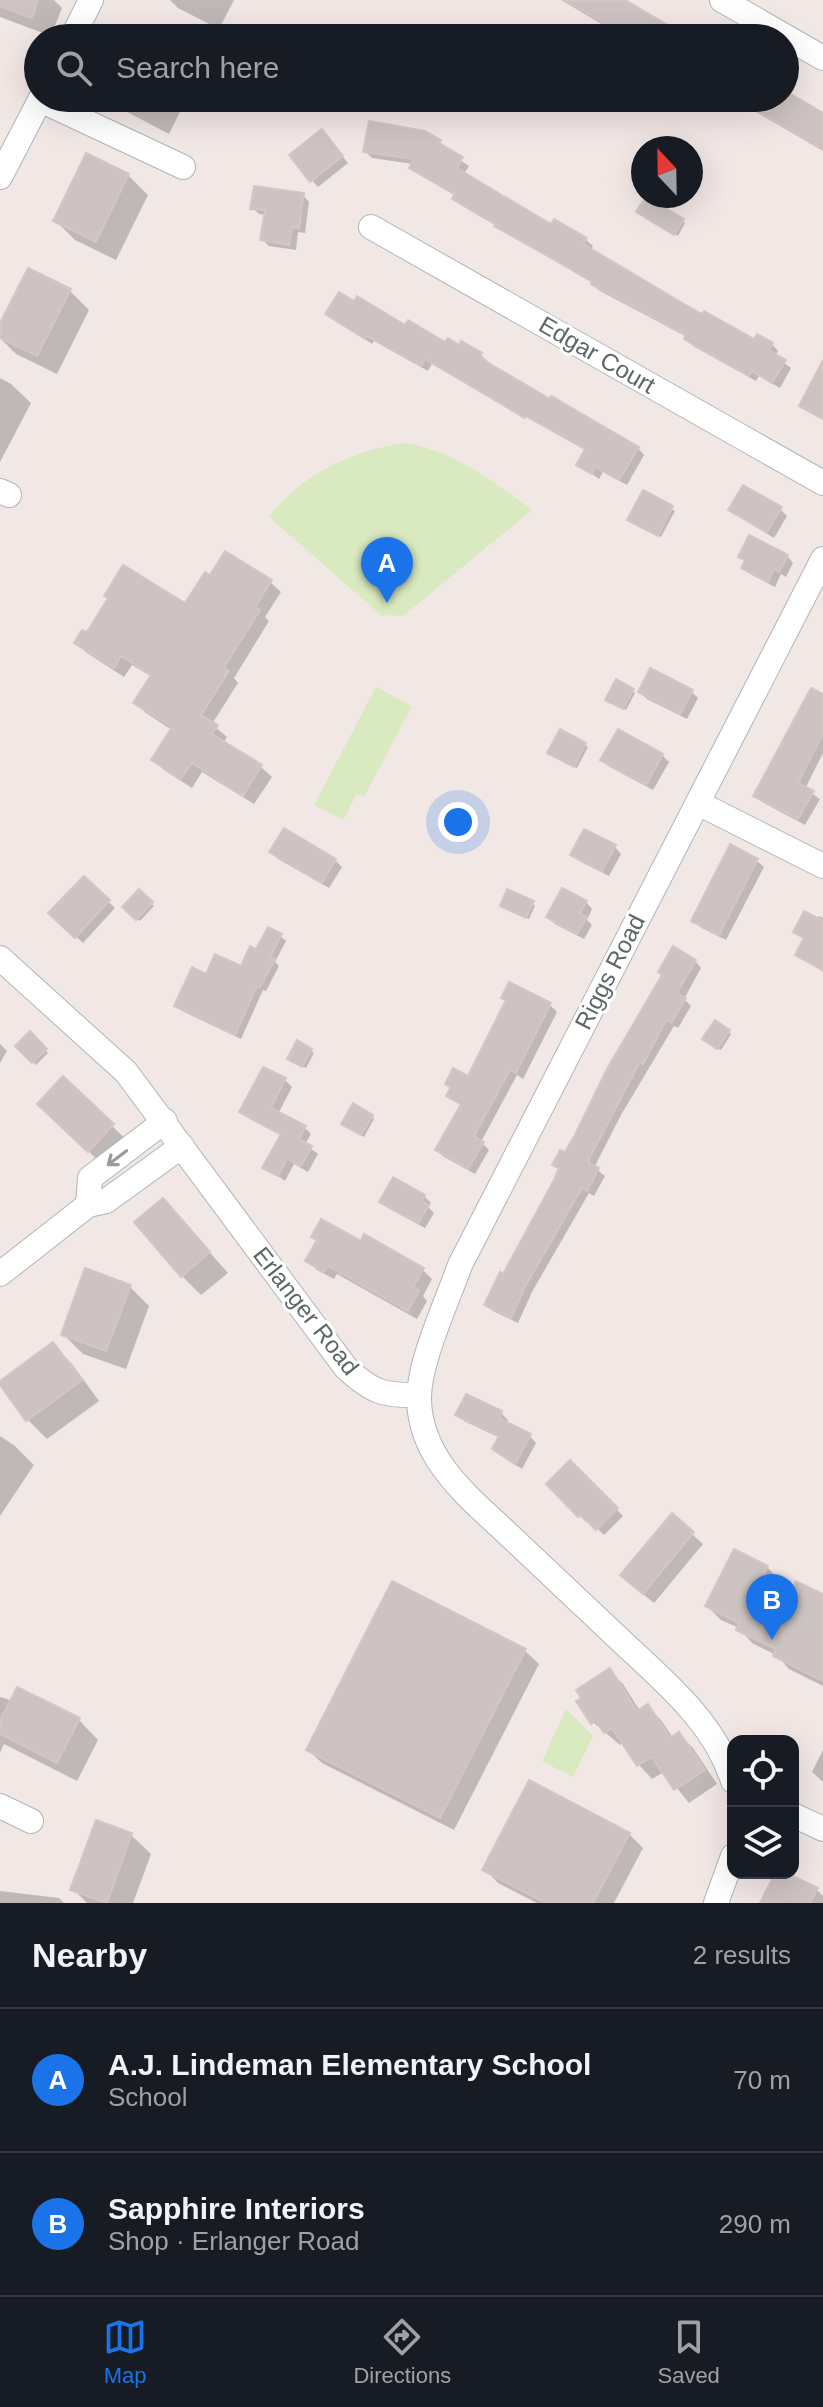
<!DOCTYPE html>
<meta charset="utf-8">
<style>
:root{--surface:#171b24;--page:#242831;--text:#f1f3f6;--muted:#9ea1a6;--line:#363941;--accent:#1a73e8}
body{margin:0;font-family:Arial,sans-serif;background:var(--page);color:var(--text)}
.controls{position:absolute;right:24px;bottom:24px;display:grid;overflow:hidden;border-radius:16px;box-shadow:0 8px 32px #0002}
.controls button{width:72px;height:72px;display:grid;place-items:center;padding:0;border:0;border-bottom:2px solid var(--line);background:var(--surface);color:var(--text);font:40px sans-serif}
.compass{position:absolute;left:631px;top:136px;width:72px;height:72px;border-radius:50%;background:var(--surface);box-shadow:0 8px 32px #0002;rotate:338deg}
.you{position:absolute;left:458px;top:822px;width:28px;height:28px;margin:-20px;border:6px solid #fff;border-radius:50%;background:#1a73e8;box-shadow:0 0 0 12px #1a73e833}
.badge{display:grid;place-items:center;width:52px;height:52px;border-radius:50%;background:var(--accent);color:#fff;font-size:26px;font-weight:700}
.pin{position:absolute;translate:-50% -66px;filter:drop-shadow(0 2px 4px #0008)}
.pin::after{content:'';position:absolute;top:42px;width:28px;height:24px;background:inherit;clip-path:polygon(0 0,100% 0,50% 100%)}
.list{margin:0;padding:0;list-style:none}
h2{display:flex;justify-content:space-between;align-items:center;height:104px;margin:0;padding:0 32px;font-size:34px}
h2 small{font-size:26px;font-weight:400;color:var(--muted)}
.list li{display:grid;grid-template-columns:52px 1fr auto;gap:24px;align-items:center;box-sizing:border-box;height:144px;padding:0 32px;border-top:2px solid var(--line)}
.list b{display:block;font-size:30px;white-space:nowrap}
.list p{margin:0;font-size:26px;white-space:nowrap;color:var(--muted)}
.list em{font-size:26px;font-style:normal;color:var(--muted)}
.icon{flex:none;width:44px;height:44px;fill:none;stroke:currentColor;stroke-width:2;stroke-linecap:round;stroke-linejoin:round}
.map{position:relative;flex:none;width:823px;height:1903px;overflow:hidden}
.search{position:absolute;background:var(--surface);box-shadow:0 8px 32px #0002;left:24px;right:24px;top:24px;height:88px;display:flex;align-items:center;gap:20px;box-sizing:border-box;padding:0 28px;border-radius:44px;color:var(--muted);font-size:30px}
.sheet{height:392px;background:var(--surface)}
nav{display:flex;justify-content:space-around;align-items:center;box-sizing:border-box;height:112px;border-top:2px solid var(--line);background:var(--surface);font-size:22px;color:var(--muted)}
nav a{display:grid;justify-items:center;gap:4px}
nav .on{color:var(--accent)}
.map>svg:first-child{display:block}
.green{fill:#d9eac0}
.shadow{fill:#0003}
.building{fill:#ccc3c2;stroke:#d6c5c3;stroke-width:2}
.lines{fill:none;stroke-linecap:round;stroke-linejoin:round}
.minor-casing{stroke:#aeb6b6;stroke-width:26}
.minor{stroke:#fff;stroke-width:24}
.oneway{stroke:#969c9c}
.labels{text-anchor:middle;stroke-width:6;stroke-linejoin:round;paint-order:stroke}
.street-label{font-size:24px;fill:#5d6767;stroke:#fff}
</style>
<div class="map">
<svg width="823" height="1903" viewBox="0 0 823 1903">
<rect width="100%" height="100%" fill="#f1e7e5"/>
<!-- green -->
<g class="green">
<path d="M405,443C457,452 491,480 532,510L403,616L381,615L269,517C301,474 353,450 405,443Z"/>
<polygon points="376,687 412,706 364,797 357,794 343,820 314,805"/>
<polygon points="566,1709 593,1736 573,1777 542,1761"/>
</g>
<!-- shadow -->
<g class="shadow">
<polygon points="0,0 54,0 62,8 51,36 0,17"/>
<polygon points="170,0 234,0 219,29 178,8"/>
<polygon points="561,0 627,0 687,38 622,36"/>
<polygon points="143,30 159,38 139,38"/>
<polygon points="785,93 823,114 823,151 732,98 785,98"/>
<polygon points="114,98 187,98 169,134 129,113"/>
<polygon points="328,138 348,163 318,187 312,180"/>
<polygon points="440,142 445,150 469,166 464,174 552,226 586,240 593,246 590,251 683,306 754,342 772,344 778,351 775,356 791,368 780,388 759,376 756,381 693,346 687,337 600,291 589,281 461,205 454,199 456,196 418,174 411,168 413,164 372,158 365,151"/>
<polygon points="128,175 148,195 116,260 75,240 55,220"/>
<polygon points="303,195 309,202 305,233 298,232 296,250 269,246 263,240 266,215 259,214 253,208"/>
<polygon points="641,214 683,221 685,223 678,236"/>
<polygon points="29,270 70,291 89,310 57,374 16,354 0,338 0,327"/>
<polygon points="328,314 406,327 460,348 462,344 481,355 488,362 486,364 638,448 644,455 627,485 603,472 599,479 579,464 587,451 432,364 428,371 374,341 372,344"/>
<polygon points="0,378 11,384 31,403 0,462"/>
<polygon points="644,493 675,511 661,537 632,522"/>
<polygon points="780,509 787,516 774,538 738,516 731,510"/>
<polygon points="787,556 793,563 786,577 781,574 775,587 750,574 743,568 746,562 741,557"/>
<polygon points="270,582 281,592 265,617 269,621 234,678 238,683 212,724 227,737 223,743 261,767 272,777 254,804 202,772 192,788 164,770 154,760 172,730 146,713 136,703 152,677 132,665 124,677 87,653 76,643 87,635"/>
<polygon points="632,690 635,693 626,710 611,702"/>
<polygon points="691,691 698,698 687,719 647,699 640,692"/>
<polygon points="823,697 823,753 805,789 820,799 805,825 762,802 756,796"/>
<polygon points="560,731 588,747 577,768 552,755"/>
<polygon points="662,755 669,762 653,790 610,767 603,760"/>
<polygon points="615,847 621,854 609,876 579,861 573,854"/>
<polygon points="731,847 757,861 764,867 726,940 700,927 693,920"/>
<polygon points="272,852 335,860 342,867 329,888 278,859"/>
<polygon points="84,878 115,908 83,943 51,913"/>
<polygon points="139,892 154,906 140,921 125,907"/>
<polygon points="586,902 592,909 587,920 592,925 584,939 555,924 548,917"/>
<polygon points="532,903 535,906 529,919 502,906"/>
<polygon points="819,916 823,918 823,972 798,955 806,940 795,932 817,920"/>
<polygon points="280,936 286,941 275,962 279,966 266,991 263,990 241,1039 182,1011 177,1006 207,976 242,968 257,951"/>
<polygon points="695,961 701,968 684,999 691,1006 678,1028 674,1026 621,1115 596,1164 595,1168 605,1176 594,1196 589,1193 532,1292 518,1323 493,1311 486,1305 504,1276 560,1170 555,1164 566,1154"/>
<polygon points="510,985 550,1005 557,1012 523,1079 517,1075 481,1142 489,1150 475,1174 444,1157 437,1150 462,1106 449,1096 452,1089 447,1084 469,1078 508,1001"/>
<polygon points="728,1031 731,1034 721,1050 708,1042"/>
<polygon points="30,1034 48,1053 36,1065 18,1046"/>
<polygon points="0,1044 7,1051 0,1063"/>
<polygon points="311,1051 314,1053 306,1068 292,1061"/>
<polygon points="285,1080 292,1087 278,1114 304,1127 311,1134 305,1144 318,1154 308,1172 294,1164 285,1181 265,1167 282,1136 248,1118 242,1112"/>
<polygon points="372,1116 374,1119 364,1137 346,1126"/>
<polygon points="59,1123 112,1126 132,1145 108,1170"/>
<polygon points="424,1196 431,1203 428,1207 434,1213 425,1228 388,1208 382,1201"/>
<polygon points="163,1200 228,1273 201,1295 182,1276"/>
<polygon points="365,1237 423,1270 432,1279 423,1296 427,1301 417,1319 337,1274 334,1279 317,1270 308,1261 362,1243"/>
<polygon points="130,1287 149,1306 126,1369 83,1354 63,1334"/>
<polygon points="53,1345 72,1364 99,1401 47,1439 28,1420 1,1383"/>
<polygon points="501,1413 508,1420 506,1423 530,1436 536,1443 522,1469 501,1455 500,1438 464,1421 458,1414"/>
<polygon points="0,1436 15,1446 34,1465 0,1516"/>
<polygon points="570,1462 623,1516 604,1535 589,1520 586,1522 548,1484"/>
<polygon points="672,1516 703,1544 654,1603 633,1586"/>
<polygon points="767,1567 780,1581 778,1586 793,1593 823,1596 823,1686 789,1669 776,1655 752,1643 739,1628 721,1620 707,1606"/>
<polygon points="393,1584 525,1651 539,1664 454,1830 322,1763 308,1750"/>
<polygon points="609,1671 623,1684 640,1711 648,1707 661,1720 673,1738 679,1734 693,1748 717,1784 689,1803 664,1772 652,1779 639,1765 624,1742 620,1745 593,1722"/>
<polygon points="0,1697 79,1720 98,1740 77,1781 4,1744 0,1753"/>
<polygon points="823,1750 823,1782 812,1772"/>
<polygon points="629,1834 643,1848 614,1903 537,1903 498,1883 485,1869"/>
<polygon points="131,1835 151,1854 133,1903 87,1903 73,1889"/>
<polygon points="777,1873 782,1873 816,1889 823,1896 823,1903 762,1903"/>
<polygon points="0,1891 59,1898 64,1903 0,1903"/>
</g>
<!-- building -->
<g class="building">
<polygon points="0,0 38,0 32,18 0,6"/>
<polygon points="564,0 624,0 691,38 631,38"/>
<polygon points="791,94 823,113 823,149 734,98 789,98"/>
<polygon points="369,121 425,131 441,140 439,143 463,157 457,168 500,194 551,224 554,219 587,238 583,244 684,304 702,314 704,311 754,339 757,334 773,343 769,350 786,360 772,383 752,371 749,376 684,339 686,335 591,284 592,282 580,274 494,226 495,224 452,199 455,194 409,168 414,159 363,152"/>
<polygon points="322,129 343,156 310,182 289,155"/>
<polygon points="86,153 129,174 96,242 53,221"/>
<polygon points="254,186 304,193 299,228 292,227 289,245 260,240 265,210 250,209"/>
<polygon points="646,196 684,219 674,235 636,212"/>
<polygon points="28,268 71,289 37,356 0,338 0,323"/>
<polygon points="339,292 354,301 357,296 405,325 408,320 445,342 448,338 459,345 461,341 482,353 480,357 490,364 550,399 551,396 639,447 619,480 596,467 592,474 576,465 585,449 526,416 525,418 425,359 421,366 367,336 365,339 325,314"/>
<polygon points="823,360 823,419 799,406"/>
<polygon points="743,485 782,507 767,532 728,510"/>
<polygon points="643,490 673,506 658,536 627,520"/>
<polygon points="749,535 788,555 779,572 774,569 768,582 741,568 745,560 738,557"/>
<polygon points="225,551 272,580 255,607 260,610 224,667 229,671 201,715 218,725 212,734 262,765 243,796 192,763 181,779 151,760 172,727 133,703 151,675 121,656 114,668 74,643 82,630 87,632 108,598 104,596 123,565 185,603 205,572 210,575"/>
<polygon points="650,668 693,690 680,714 638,692"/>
<polygon points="616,679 634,689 623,709 605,700"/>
<polygon points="811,688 823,694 823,733 798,783 814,791 798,819 753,796"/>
<polygon points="560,729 586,743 574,767 547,753"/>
<polygon points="618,729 663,754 646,785 600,760"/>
<polygon points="284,828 336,859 322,883 269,852"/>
<polygon points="584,829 616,845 602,871 570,855"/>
<polygon points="730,844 758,859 719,935 691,921"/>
<polygon points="84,876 110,900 75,938 48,913"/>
<polygon points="562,888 587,901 580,913 587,917 577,934 546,917"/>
<polygon points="139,889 153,902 136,920 122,907"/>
<polygon points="507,889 534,901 526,918 500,906"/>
<polygon points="804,911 823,921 823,970 795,955 804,938 793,932"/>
<polygon points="268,927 282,934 270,957 275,959 260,987 257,986 235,1035 174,1006 192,967 206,974 215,954 241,966 250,946 256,949"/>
<polygon points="673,946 696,960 677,993 686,998 671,1023 666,1020 643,1064 640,1062 590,1157 589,1163 599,1168 587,1191 582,1188 526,1285 511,1318 484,1305 500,1272 503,1274 554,1180 559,1168 552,1165 560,1150 565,1152 575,1135 607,1069 662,975 658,972"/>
<polygon points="509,982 551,1003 516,1073 510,1070 474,1136 484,1142 468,1169 435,1150 461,1104 446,1096 451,1087 445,1084 453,1068 468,1076 506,1000 501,998"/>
<polygon points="715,1020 730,1030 717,1049 702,1039"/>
<polygon points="30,1031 47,1049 32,1063 15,1046"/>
<polygon points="297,1040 312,1049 302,1067 287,1059"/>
<polygon points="263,1067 286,1078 271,1108 306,1126 299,1139 312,1146 301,1166 287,1159 278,1176 262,1168 281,1134 239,1112"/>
<polygon points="63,1076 114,1124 88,1152 37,1104"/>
<polygon points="353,1103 373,1115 361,1135 341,1124"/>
<polygon points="393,1177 425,1195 422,1201 429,1205 418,1223 379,1202"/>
<polygon points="163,1198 210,1252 181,1277 134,1222"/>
<polygon points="321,1219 361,1241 364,1234 424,1268 413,1287 419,1290 408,1311 328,1266 324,1272 305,1261 317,1240 311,1237"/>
<polygon points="85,1268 131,1285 106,1351 61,1335"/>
<polygon points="53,1342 82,1380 26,1421 0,1385 0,1381"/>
<polygon points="466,1394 502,1411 499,1418 531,1434 515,1464 492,1449 499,1436 455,1415"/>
<polygon points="570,1460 618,1508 596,1530 581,1515 578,1517 546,1484"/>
<polygon points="672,1513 694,1532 643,1594 620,1575"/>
<polygon points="734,1549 768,1566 763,1576 792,1590 796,1581 823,1594 823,1681 773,1656 776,1649 736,1630 739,1623 705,1606"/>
<polygon points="392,1581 526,1649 440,1818 306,1750"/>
<polygon points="610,1668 637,1711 648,1704 670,1738 679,1732 705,1770 674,1790 652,1757 637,1766 612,1728 604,1733 596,1720 591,1724 576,1701 581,1698 576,1690"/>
<polygon points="17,1687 80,1718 57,1763 0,1734 0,1721"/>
<polygon points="529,1780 630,1833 593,1903 546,1903 482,1870"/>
<polygon points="96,1820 132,1833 107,1903 70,1890"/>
<polygon points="775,1873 787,1873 818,1888 810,1903 760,1903"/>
</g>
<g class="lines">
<!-- minor casing -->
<g class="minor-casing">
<g id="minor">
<polyline points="722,0 823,58"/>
<polyline points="72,38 91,0"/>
<polyline points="40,100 183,167"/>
<polyline points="0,177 41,98"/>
<polyline points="371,227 823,483"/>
<polyline points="0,491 9,495"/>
<polyline points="698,803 823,866"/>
<path d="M0,958L126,1072L346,1368C372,1392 383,1396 419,1395"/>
<polyline points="88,1205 90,1178 165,1121"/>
<polyline points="0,1274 88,1205 106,1201 182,1146"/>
<path d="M733,1781C714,1720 661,1679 616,1636C581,1603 545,1569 510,1536C469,1497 420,1460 419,1399C419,1361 447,1302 460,1265L823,559"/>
<polyline points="0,1806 31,1821"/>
<polyline points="793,1815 823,1829"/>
<polyline points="716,1903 733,1856"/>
</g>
</g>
<!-- minor -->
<use href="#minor" class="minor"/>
</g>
<!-- one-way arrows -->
<defs><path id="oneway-shaft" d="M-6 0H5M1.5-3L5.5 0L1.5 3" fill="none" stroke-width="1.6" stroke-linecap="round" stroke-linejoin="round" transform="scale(2)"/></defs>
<use class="oneway" href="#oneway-shaft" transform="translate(117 1158) rotate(143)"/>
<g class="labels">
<!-- street labels -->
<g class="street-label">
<text transform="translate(597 355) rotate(30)" y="8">Edgar Court</text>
<text transform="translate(610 972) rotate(-63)" y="8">Riggs Road</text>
<text transform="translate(306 1311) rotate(52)" y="8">Erlanger Road</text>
</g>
</g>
</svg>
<div class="controls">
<button><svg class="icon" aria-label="locate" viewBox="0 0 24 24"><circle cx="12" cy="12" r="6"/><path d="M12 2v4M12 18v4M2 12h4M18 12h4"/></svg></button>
<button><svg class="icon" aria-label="layers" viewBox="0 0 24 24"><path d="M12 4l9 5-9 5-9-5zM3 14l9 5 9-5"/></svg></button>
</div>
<svg class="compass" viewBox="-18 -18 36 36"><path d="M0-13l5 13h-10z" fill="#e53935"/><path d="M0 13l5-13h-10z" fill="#9ea1a6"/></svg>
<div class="you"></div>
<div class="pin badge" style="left:387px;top:603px">A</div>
<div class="pin badge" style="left:772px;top:1640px">B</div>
<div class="search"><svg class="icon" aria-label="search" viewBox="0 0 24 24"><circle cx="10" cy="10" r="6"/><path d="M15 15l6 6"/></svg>Search here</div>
</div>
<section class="sheet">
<h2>Nearby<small>2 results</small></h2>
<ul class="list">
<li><span class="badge">A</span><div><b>A.J. Lindeman Elementary School</b><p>School</p></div><em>70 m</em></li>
<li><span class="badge">B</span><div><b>Sapphire Interiors</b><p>Shop · Erlanger Road</p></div><em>290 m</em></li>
</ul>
</section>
<nav>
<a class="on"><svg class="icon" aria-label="map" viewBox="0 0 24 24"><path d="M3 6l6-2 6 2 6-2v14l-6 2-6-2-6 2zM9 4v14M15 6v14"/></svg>Map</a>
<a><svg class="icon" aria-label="directions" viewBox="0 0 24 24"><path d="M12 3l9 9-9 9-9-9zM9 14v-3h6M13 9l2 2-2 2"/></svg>Directions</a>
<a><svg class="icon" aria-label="saved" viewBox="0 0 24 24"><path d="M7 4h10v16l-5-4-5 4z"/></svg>Saved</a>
</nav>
